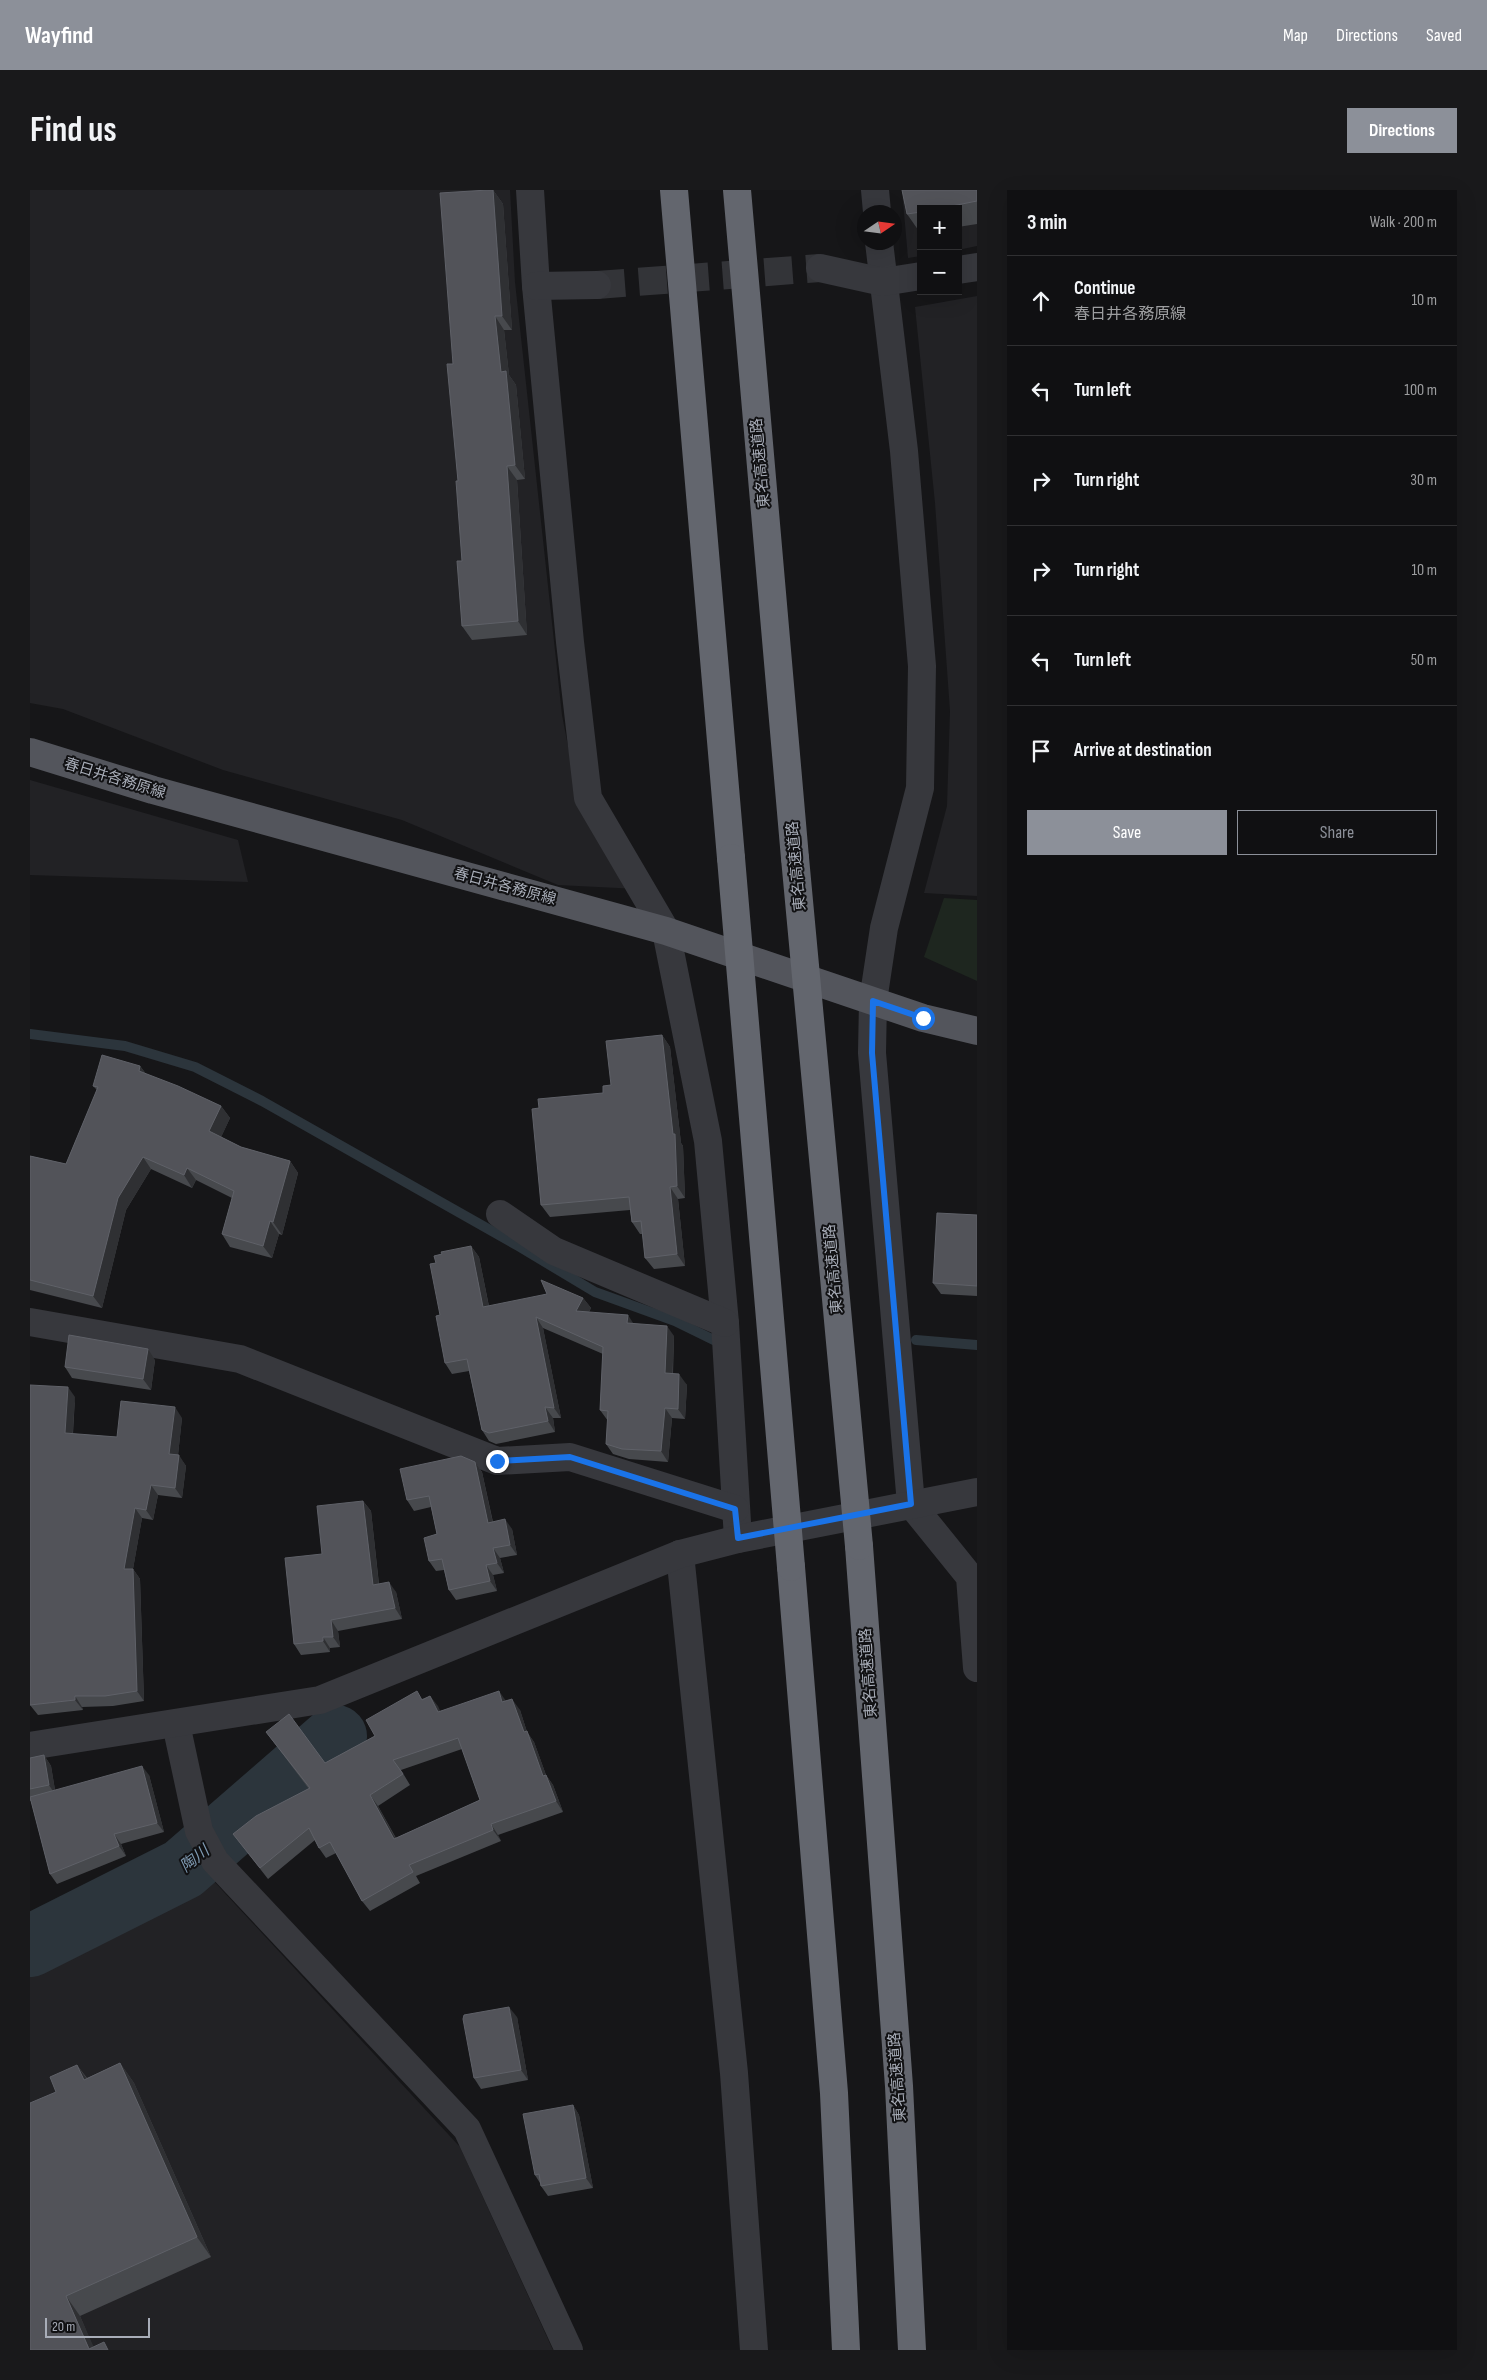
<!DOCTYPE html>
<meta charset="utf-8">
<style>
:root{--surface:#101012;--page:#19191b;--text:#f1f3f6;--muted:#9c9d9f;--line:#303032;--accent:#8c9099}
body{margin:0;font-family:"Sofia Sans Condensed","Noto Sans JP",sans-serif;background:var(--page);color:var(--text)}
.controls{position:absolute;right:15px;top:15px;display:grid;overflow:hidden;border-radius:0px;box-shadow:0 5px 20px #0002}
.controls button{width:45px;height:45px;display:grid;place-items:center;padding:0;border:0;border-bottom:1px solid var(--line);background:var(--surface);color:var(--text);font:25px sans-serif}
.compass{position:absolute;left:827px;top:15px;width:45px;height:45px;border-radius:50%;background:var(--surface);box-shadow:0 5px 20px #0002;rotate:77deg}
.scale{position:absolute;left:15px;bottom:12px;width:105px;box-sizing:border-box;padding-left:5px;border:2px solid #a8adb8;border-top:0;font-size:14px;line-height:18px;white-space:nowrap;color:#a8adb8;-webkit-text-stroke:4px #111113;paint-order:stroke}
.stop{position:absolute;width:15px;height:15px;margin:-11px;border:4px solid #1a73e8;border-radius:50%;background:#fff}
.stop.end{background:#1a73e8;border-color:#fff;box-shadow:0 1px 5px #0008}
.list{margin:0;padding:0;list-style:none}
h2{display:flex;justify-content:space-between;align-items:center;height:65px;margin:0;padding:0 20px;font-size:21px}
h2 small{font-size:16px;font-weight:400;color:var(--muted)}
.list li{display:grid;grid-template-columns:32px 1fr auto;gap:15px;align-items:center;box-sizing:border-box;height:90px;padding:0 20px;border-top:1px solid var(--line)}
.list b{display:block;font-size:19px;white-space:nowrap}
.list p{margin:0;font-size:16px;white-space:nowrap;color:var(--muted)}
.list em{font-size:16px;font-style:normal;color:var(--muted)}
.actions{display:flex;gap:10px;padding:15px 20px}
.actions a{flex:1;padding:11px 0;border:1px solid var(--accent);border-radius:0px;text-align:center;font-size:18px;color:var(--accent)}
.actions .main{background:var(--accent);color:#fff}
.icon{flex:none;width:28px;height:28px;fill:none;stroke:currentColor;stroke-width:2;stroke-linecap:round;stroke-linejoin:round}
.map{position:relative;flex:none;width:947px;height:2160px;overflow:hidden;border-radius:0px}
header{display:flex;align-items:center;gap:30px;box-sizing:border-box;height:70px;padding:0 25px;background:var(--accent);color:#fff}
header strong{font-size:24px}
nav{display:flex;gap:28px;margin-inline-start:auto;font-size:18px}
.intro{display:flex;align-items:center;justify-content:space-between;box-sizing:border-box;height:120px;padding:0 30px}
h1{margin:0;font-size:35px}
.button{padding:12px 22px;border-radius:0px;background:var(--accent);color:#fff;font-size:18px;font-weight:700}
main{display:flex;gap:30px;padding:0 30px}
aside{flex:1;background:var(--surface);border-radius:0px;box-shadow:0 5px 20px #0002}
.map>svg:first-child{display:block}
.built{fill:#222225}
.green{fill:#1e261f}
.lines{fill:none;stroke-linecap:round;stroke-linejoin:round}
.stream{stroke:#2c353c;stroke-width:10}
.river{stroke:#2c353c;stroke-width:62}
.minor-tunnel{stroke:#333438;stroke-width:28;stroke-dasharray:28 14;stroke-linecap:butt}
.minor{stroke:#37383d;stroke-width:28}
.tertiary{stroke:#37383d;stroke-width:28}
.primary{stroke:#53555c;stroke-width:28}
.motorway{stroke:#63666e;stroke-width:28}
.motorway-bridge{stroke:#63666e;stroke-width:28}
.wall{fill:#47494d;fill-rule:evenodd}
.shaded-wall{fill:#2f3033}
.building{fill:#525359;stroke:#5f6168;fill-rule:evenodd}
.route{stroke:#1a73e8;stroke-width:6}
.labels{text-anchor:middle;stroke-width:4;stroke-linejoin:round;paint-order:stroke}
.street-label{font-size:15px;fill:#a8adb8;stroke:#111113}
.water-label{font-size:16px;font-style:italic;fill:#7f9bb3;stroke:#111113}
</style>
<header>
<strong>Wayfind</strong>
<nav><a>Map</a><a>Directions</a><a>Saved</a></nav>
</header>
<div class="intro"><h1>Find us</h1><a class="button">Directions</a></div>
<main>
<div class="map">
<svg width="947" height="2160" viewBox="0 0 947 2160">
<rect width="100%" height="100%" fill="#161618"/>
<!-- built -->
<g class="built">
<polygon points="0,0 480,0 485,92 532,525 550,618 608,699 528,695 372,630 193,580 33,519 0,513"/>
<polygon points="872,0 947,0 947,56 928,60 928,19 891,19 891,66 878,68"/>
<polygon points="947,106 947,706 894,703 917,616 920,521 905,313 885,117"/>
<polygon points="0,590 208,650 218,692 0,685"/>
<polygon points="168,1674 430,1957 523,2160 0,2160 0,1771 158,1683"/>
</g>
<!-- green -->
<polygon class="green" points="914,708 947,710 947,791 894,767"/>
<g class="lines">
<!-- stream -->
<g class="stream">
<polyline points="0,844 95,856 165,877 232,911 490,1057 565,1102 645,1131 694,1155"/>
<polyline points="886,1150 947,1155"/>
</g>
<!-- river -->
<polyline class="river" points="0,1756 153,1679 306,1546"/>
<!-- minor-tunnel -->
<polyline class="minor-tunnel" points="567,95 790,78"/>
<!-- minor -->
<g class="minor">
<polyline points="500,0 506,96 540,452 558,608 636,741 678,951 695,1133 708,1349"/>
<polyline points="845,0 847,22"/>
<polyline points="849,52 874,261 892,476 890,598 854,738 843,811 842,863 881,1314 940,1387 947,1478"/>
<polyline points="790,78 853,92 891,86"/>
<polyline points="928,80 947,77"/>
<polyline points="506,96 567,95"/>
<polyline points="470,1024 524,1061 695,1133"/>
<polyline points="0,1132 210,1169 467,1271 540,1267 705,1319"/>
<polyline points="650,1364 704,1883 724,2160"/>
<polyline points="146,1534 169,1641 185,1671 437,1939 539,2160"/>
</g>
<!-- tertiary -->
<polyline class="tertiary" points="0,1556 290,1510 650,1364 708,1349 947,1302"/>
<!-- primary -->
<polyline class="primary" points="0,562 123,600 636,741 893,828 947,841"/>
<!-- motorway -->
<g class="motorway">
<polyline points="644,0 701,668"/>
<polyline points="707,0 765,668"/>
<polyline points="829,1356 869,1896 882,2160"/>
<polyline points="761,1377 804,1903 816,2160"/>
</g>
<!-- motorway-bridge -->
<g class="motorway-bridge">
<polyline points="701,668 761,1377"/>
<polyline points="765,668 829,1356"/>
</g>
</g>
<!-- wall -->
<g class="wall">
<polygon points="463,0 473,14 482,140 474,140 479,185 486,195 495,289 487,290 497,445 442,450 432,436 432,371 423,174"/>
<polygon points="872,0 947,0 947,34 928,37 928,19 891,19 891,44 877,24"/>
<polygon points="632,845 640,857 651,953 653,956 655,1008 648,1009 655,1076 624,1079 615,1068 613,1044 610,1044 602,1032 600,1020 520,1027 511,1015 509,918 573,903 581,895"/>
<polygon points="110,876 116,884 191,916 200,928 191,947 211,957 260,971 268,983 252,1045 249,1044 242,1068 200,1057 192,1044 202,1008 166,990 162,998 121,979 96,1020 72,1118 0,1100 0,966 36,974 67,900 63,896"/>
<polygon points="947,1025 947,1106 911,1104 903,1093"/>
<polygon points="441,1056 449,1067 459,1116 553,1108 561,1118 559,1122 604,1134 644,1146 643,1184 657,1195 655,1229 642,1228 638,1272 599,1269 583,1264 576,1254 578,1231 570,1220 573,1164 513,1138 531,1228 523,1228 525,1242 466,1254 459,1251 452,1240 439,1181 422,1184 415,1173 406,1073 412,1064"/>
<polygon points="125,1170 121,1200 42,1188 35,1177"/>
<polygon points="45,1207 43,1244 87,1247 152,1228 148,1265 156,1276 152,1308 128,1305 123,1330 112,1328 103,1379 110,1389 114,1511 83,1516 52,1517 53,1520 8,1525 0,1515"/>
<polygon points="445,1272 452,1282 463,1332 482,1339 487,1365 470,1368 474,1383 463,1385 467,1401 426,1410 419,1400 414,1380 406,1381 399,1371 407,1344 401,1317 384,1321 377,1310"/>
<polygon points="333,1311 341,1321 349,1394 366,1402 372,1429 308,1441 310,1457 300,1458 300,1462 271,1465 264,1454 292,1364"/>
<path d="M400,1506L410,1521L476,1511L490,1520L497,1542L504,1552L516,1585L523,1595L533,1622L468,1645L471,1651L386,1686L390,1693L340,1721L332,1711L306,1663L296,1668L289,1658L285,1650L238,1689L203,1644L279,1599L236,1542L295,1573L345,1546L392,1509ZM432,1559L450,1610L366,1648L348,1616L380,1595L371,1580Z"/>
<polygon points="14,1565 21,1576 25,1600 119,1585 134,1642 91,1654 96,1666 27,1694 20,1684 1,1611 0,1611 0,1568"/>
<polygon points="487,1827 498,1890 451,1899 444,1888"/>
<polygon points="90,1873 104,1893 181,2067 50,2126 63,2157 0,2160 26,1902 47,1875 57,1888"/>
<polygon points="543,1915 549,1925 563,1998 518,2006 511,1996 510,1993 505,1985"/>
</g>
<!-- shaded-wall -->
<g class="shaded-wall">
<polygon points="463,0 473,14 482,140 472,126"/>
<polygon points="465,126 474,140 479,185 486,195 495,289 485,275 471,182"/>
<polygon points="477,276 487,290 497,445 488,431"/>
<polygon points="632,845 640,857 651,953 653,956 655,1008 647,996 643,944"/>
<polygon points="110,876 119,888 109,881"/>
<polygon points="191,916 200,928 188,954 179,941"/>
<polygon points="113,967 121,979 96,1020 72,1118 63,1106 88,1008"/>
<polygon points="260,971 268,983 252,1045 243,1032"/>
<polygon points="157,978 166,990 162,998 154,985"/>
<polygon points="640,997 648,1009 655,1076 647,1064"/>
<polygon points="240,1031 249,1044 242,1068 233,1056"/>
<polygon points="441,1056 449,1067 461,1127 453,1117"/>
<polygon points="553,1108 561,1118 553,1132 546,1121"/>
<polygon points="598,1125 605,1136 597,1133"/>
<polygon points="506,1127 513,1138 531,1228 524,1218"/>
<polygon points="637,1136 644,1146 642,1194 635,1183"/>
<polygon points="118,1159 125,1170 121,1200 113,1189"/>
<polygon points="649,1184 657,1195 655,1229 648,1219"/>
<polygon points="38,1197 45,1207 42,1253 35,1243"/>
<polygon points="145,1217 152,1228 147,1274 139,1264"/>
<polygon points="515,1217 523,1228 525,1242 518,1231"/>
<polygon points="635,1218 642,1228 638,1272 631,1261"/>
<polygon points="149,1265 156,1276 152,1308 145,1298"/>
<polygon points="445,1272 452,1282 465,1343 458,1333"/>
<polygon points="121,1295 128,1305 123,1330 116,1320"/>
<polygon points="333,1311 341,1321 350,1405 343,1395"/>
<polygon points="105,1318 112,1328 103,1379 110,1389 114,1511 107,1501 94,1379"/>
<polygon points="475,1329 482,1339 487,1365 480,1355"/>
<polygon points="463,1358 470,1368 474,1383 467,1373"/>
<polygon points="456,1375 463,1385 467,1401 460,1391"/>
<polygon points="359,1392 366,1402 372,1429 365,1418"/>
<polygon points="301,1430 308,1441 310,1457 303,1447"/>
<polygon points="293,1447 300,1458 300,1462 293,1451"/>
<polygon points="469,1501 476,1511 472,1512"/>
<polygon points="45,1506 52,1517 53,1520 45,1510"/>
<polygon points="400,1506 408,1516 415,1532 408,1522"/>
<polygon points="482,1509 490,1520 497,1542 504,1552 516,1585 523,1595 533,1622 526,1611 513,1586 494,1542"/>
<polygon points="14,1565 21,1576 26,1606 19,1595"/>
<polygon points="112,1576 119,1585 134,1642 127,1633"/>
<polygon points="340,1605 348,1616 372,1660 364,1649"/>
<polygon points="461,1634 468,1645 471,1651 463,1640"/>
<polygon points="84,1644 91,1654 96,1666 89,1656"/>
<polygon points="479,1817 487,1827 498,1890 491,1880"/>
<polygon points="90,1873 104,1893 181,2067 167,2047"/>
<polygon points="47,1875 61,1895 54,1890"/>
<polygon points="543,1915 549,1925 563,1998 556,1988"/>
<polygon points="36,2106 50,2126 65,2160 60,2160"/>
</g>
<!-- building -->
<g class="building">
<polygon points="458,0 463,0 472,126 465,126 471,182 476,181 485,275 477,276 488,431 432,436 427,371 432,371 426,291 428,291 417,174 423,174 410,3"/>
<polygon points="872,0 947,0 947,11 907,19 891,19 891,22 877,24"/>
<polygon points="632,845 643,944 645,944 647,996 640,997 647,1064 615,1068 611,1031 602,1032 599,1007 511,1015 502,919 509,918 508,909 573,903 573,896 581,895 576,851"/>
<polygon points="72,865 110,876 109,881 148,896 191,916 179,941 211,957 260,971 243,1032 240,1031 233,1056 192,1044 204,1001 157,978 154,985 113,967 88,1008 63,1106 0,1090 0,966 36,974 68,897 63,896"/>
<polygon points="907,1023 947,1025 947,1096 903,1093"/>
<polygon points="441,1056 453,1117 517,1104 511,1090 553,1108 546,1121 598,1125 597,1133 637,1136 635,1183 649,1184 648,1219 635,1218 631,1261 592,1259 576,1254 578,1221 570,1220 573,1157 506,1127 524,1218 515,1217 518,1231 459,1243 452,1240 437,1169 415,1173 406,1126 410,1125 400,1074 406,1073 404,1066 412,1064 411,1062"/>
<polygon points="39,1145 118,1159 113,1189 35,1177"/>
<polygon points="0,1195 38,1197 35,1243 87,1247 91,1211 145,1217 139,1264 149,1265 145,1298 121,1295 116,1320 105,1318 94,1379 103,1379 107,1501 75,1506 45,1506 45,1510 0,1515"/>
<polygon points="431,1266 445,1272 458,1333 475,1329 480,1355 463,1358 467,1373 456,1375 460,1391 419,1400 412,1369 399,1371 394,1348 407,1344 399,1306 377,1310 370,1279"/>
<polygon points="333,1311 343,1395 359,1392 365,1418 301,1430 303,1447 293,1447 293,1451 264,1454 255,1368 292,1364 287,1316"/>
<path d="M387,1501L392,1510L400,1506L408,1522L469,1501L472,1512L482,1509L494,1542L497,1541L513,1586L516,1585L526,1611L461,1634L463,1640L379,1675L383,1682L332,1711L300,1652L289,1658L279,1638L230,1678L203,1644L226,1626L280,1598L236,1542L259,1524L295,1573L345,1546L336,1530ZM428,1548L450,1610L364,1649L340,1605L373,1584L363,1570Z"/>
<polygon points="14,1565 19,1595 0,1599 0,1568"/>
<polygon points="112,1576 127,1633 84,1644 89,1656 20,1684 0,1607"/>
<polygon points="479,1817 491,1880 444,1888 433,1829 434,1825"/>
<polygon points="90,1873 167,2047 36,2106 59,2159 74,2152 78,2160 0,2160 0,1913 26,1902 20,1887 47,1875 54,1890"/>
<polygon points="543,1915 556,1988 511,1996 509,1984 505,1985 493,1924"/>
</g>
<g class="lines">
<!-- route -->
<polyline class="route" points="467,1271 540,1267 705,1319 708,1348 881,1314 842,863 843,811 893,828"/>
</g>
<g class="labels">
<!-- street labels -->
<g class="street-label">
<text transform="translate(730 273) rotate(-95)" y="5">東名高速道路</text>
<text transform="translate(85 588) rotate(17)" y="5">春日井各務原線</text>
<text transform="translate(766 676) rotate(-95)" y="5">東名高速道路</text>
<text transform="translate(475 696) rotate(15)" y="5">春日井各務原線</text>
<text transform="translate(803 1079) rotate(-95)" y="5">東名高速道路</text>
<text transform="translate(838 1483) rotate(-94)" y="5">東名高速道路</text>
<text transform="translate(867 1887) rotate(-94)" y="5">東名高速道路</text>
</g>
<!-- water labels -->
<g class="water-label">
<text transform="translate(164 1668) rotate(-39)" y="6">陶川</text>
</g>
</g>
</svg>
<div class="controls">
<button>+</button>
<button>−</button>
</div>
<svg class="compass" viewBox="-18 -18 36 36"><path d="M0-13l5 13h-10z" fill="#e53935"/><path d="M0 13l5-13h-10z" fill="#9c9d9f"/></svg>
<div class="scale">20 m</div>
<div class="stop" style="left:893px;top:828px"></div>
<div class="stop end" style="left:467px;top:1271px"></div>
</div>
<aside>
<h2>3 min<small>Walk · 200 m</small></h2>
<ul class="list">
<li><svg class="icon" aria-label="ahead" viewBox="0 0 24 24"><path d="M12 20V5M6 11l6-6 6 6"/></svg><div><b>Continue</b><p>春日井各務原線</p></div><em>10 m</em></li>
<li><svg class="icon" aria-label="left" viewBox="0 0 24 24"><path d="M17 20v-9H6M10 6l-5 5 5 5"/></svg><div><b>Turn left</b></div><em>100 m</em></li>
<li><svg class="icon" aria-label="right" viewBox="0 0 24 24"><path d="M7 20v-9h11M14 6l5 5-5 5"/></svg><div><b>Turn right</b></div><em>30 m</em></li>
<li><svg class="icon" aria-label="right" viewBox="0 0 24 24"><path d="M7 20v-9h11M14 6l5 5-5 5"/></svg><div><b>Turn right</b></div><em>10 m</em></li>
<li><svg class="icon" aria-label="left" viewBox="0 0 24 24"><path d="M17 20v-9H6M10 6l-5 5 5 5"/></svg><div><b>Turn left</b></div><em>50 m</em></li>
<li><svg class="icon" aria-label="arrive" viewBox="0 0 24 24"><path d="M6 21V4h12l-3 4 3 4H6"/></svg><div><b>Arrive at destination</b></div></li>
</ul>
<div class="actions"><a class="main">Save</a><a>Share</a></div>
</aside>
</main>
